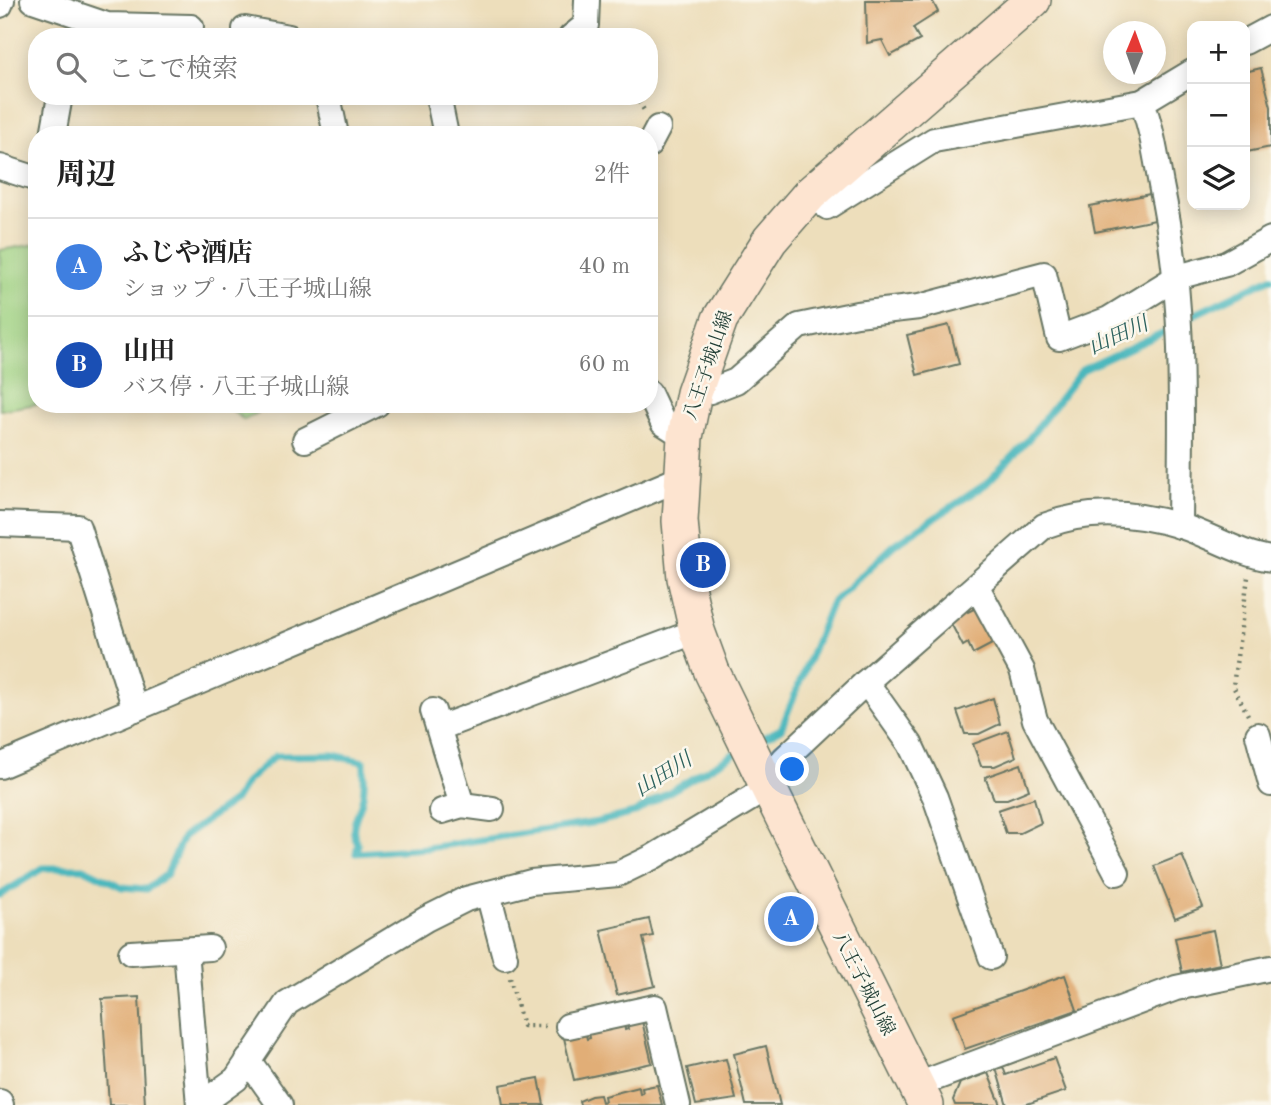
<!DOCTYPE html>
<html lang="ja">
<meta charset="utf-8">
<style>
:root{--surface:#fff;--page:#f2f2f2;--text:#222;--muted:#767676;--line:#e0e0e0;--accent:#0f766e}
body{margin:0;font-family:"Old Standard TT","Noto Serif JP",serif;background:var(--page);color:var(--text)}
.controls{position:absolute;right:21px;top:21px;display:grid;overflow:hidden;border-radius:14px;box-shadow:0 4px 18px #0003}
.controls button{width:63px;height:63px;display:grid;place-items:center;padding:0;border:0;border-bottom:2px solid var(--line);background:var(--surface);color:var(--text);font:35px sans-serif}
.compass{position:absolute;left:1103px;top:21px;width:63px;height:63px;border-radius:50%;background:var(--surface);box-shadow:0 4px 18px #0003;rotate:1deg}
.you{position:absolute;left:793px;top:770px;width:24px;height:24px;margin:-18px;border:5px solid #fff;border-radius:50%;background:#1a73e8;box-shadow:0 0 0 10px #1a73e833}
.badge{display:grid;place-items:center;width:46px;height:46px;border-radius:50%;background:var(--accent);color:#fff;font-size:23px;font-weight:700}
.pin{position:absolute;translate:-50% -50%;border:4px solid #fff;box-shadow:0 2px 7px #0006}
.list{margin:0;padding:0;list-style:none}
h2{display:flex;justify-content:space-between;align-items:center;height:91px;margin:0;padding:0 28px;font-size:30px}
h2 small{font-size:23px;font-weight:400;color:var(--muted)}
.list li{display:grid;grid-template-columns:46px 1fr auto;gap:21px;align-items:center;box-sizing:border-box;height:98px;padding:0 28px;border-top:2px solid var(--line)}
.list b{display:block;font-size:26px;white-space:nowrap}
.list p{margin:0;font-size:23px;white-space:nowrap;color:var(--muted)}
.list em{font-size:23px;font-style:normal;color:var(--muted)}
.icon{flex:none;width:38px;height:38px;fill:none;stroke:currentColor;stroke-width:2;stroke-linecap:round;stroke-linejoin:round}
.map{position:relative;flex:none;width:1271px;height:1105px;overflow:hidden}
.search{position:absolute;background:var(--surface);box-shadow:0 4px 18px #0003;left:28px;top:28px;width:630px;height:77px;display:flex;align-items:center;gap:18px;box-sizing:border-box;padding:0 24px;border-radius:28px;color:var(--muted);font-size:26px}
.panel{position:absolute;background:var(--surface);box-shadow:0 4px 18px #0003;left:28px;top:126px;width:630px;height:287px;border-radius:28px}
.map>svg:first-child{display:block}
.green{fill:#9dd080;stroke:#5e865a;stroke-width:2}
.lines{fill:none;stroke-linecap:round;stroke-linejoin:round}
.stream{stroke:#47b6bc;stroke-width:7}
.building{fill:#e1ae77}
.street-casing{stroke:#677563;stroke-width:28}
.secondary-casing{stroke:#677563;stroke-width:38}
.path{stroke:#677563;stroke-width:4.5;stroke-dasharray:2 5;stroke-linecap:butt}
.street{stroke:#fff;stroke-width:24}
.secondary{stroke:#fde4d0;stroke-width:35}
.labels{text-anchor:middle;stroke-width:5;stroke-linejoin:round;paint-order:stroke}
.street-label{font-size:19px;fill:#1f3d34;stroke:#fbf7ec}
.water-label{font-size:21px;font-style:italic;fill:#2b615d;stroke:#fbf7ec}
</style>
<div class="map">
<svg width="1271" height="1105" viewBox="0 0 1271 1105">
<rect width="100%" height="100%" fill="#fbf7ec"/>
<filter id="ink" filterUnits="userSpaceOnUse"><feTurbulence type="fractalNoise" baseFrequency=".0143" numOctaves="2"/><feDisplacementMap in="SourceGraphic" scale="14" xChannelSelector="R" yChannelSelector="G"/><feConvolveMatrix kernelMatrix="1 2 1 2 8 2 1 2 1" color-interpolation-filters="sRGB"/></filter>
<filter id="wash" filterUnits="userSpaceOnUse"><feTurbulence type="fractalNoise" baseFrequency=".00686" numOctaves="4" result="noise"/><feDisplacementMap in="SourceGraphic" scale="28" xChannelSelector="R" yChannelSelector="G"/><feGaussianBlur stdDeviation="1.57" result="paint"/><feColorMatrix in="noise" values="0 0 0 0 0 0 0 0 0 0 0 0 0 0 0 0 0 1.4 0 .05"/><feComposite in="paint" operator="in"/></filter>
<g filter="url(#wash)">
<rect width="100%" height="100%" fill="#eddebb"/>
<!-- green -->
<g class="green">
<polygon points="37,244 37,404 0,410 0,250"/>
<polygon points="225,404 256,404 257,413 244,420"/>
</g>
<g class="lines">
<!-- stream -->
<g class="stream">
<polyline points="1185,319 1271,278"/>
<polyline points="757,741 781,729 831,604 894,545 986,484 1027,441 1082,370 1173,328"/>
<path d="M0,895L43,868H83L122,887L147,889L167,874L183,837L235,800L246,782L275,756L333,755L364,762C364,773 365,785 363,796C360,814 347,826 358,844L356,853L427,848L598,822L634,813L740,750"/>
</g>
</g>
<g id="blocks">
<!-- building -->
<g class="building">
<polygon points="866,0 932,0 938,12 913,28 920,40 890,56 882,40 867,43"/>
<polygon points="1261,68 1271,107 1271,147 1247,152 1245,72"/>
<polygon points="1150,194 1155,220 1095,232 1090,206"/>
<polygon points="949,325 959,364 917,375 907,335"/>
<polygon points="966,608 968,612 976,608 994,643 973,654 968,643 963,646 948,618"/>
<polygon points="993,698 1000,724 979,734 965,734 957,711"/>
<polygon points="1008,731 1016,757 995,766 981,766 973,744"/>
<polygon points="1021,764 1029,790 1007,799 994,799 985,777"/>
<polygon points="1034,798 1041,823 1020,833 1006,833 998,810"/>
<polygon points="1182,855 1203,907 1175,918 1154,866"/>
<polygon points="649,919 653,936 643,938 655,986 617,995 601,930"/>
<polygon points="1213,930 1220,964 1182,972 1175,938"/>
<polygon points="1065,975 1077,1010 965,1049 953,1015"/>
<polygon points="139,997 145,1105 109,1105 102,999"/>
<polygon points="642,1021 652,1063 574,1080 564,1038 585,1031 587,1039 590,1038 589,1033 624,1023 625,1030 628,1029 627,1024"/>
<polygon points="766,1046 780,1105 746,1105 734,1054"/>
<polygon points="1054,1058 1066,1091 1024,1105 1007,1105 996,1068 1003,1067 1006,1075"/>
<polygon points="726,1059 736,1099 696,1105 687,1068"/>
<polygon points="988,1073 1001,1105 955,1105 953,1100 960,1083"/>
<polygon points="539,1078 544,1105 503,1105 500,1085"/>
<polygon points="657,1085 662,1105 580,1105 579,1101 591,1096 600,1095 602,1102 605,1101 604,1096 639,1087 640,1094 643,1093 642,1088"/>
</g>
</g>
</g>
<g filter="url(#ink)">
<use href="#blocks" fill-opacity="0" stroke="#677563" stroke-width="2"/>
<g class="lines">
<!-- street casing -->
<g class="street-casing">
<g id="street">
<polyline points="33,0 107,25 191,27"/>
<polyline points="0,5 2,0"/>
<polyline points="245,29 289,37"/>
<polyline points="571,37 586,25 587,0"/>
<polyline points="1245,42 1271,28"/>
<polyline points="328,96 336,135"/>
<polyline points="438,96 446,135"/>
<path d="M1142,102C1152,129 1156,157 1161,185C1186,303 1181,407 1180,526"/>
<polyline points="53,135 60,96"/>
<polyline points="649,145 658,128"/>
<polyline points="0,167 37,179"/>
<polyline points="810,194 827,207 934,140 1142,102 1192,72"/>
<polyline points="649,393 663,423 685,437"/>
<polyline points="694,393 710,391 736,381 799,326 857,314 919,307 1044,274 1059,338 1109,319 1177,277 1226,264 1271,239"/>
<polyline points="305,440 377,404"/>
<polyline points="0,524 78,527 135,709"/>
<polyline points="977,587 1022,670 1035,720 1117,873"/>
<polyline points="866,682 910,744 935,797 991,957"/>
<polyline points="433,711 462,805"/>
<polyline points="439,728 697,631"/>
<polyline points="1258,735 1271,784"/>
<polyline points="0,766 681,478"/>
<polyline points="442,811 462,805 492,809"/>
<polyline points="488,893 505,957"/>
<polyline points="186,950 199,1105"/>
<polyline points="131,953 210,948"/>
<polyline points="568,1026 655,1007 678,1105"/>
<polyline points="248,1060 280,1105"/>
<polyline points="917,1085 1176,988 1271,968"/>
<polyline points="0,1102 1,1105"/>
<path d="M200,1105L236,1079L287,1003L426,919L466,899L531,882L618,874L653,857L751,798L767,785L784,759L866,682L1044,526C1089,508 1135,512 1181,526C1212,536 1239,554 1271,559"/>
</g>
</g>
<!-- secondary casing -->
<g class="secondary-casing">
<polyline id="secondary" points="926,1105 767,785 712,672 697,631 685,578 680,521 685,437 694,393 720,319 770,240 810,194 1033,0"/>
</g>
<!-- path -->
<g class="path">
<polyline points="635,96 644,110"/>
<polyline points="1248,715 1233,686 1248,577"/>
<polyline points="510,978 523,1026 546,1026"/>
</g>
<!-- street -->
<use href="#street" class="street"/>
<!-- secondary -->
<use href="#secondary" class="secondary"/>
</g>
</g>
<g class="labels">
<!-- street labels -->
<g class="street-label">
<text transform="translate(707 365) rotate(-71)" y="7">八王子城山線</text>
<text transform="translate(865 983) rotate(63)" y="7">八王子城山線</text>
</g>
<!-- water labels -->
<g class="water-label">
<text transform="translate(1118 335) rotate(-24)" y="7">山田川</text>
<text transform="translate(663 774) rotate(-32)" y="7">山田川</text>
</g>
</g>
</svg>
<div class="controls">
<button>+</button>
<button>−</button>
<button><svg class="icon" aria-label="layers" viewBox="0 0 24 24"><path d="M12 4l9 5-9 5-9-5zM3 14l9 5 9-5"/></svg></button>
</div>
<svg class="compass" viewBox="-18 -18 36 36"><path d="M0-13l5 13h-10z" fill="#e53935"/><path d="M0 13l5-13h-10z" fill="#767676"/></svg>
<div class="you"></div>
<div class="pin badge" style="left:791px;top:919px;background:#3f7fe0">A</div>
<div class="pin badge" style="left:703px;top:565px;background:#1a4fb4">B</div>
<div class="search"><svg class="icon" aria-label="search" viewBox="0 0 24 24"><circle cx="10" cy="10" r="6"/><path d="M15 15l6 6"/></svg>ここで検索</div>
<section class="panel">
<h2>周辺<small>2件</small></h2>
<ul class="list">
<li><span class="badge" style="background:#3f7fe0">A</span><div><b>ふじや酒店</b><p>ショップ · 八王子城山線</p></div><em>40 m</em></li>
<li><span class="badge" style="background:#1a4fb4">B</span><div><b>山田</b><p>バス停 · 八王子城山線</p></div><em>60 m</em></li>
</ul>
</section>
</div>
